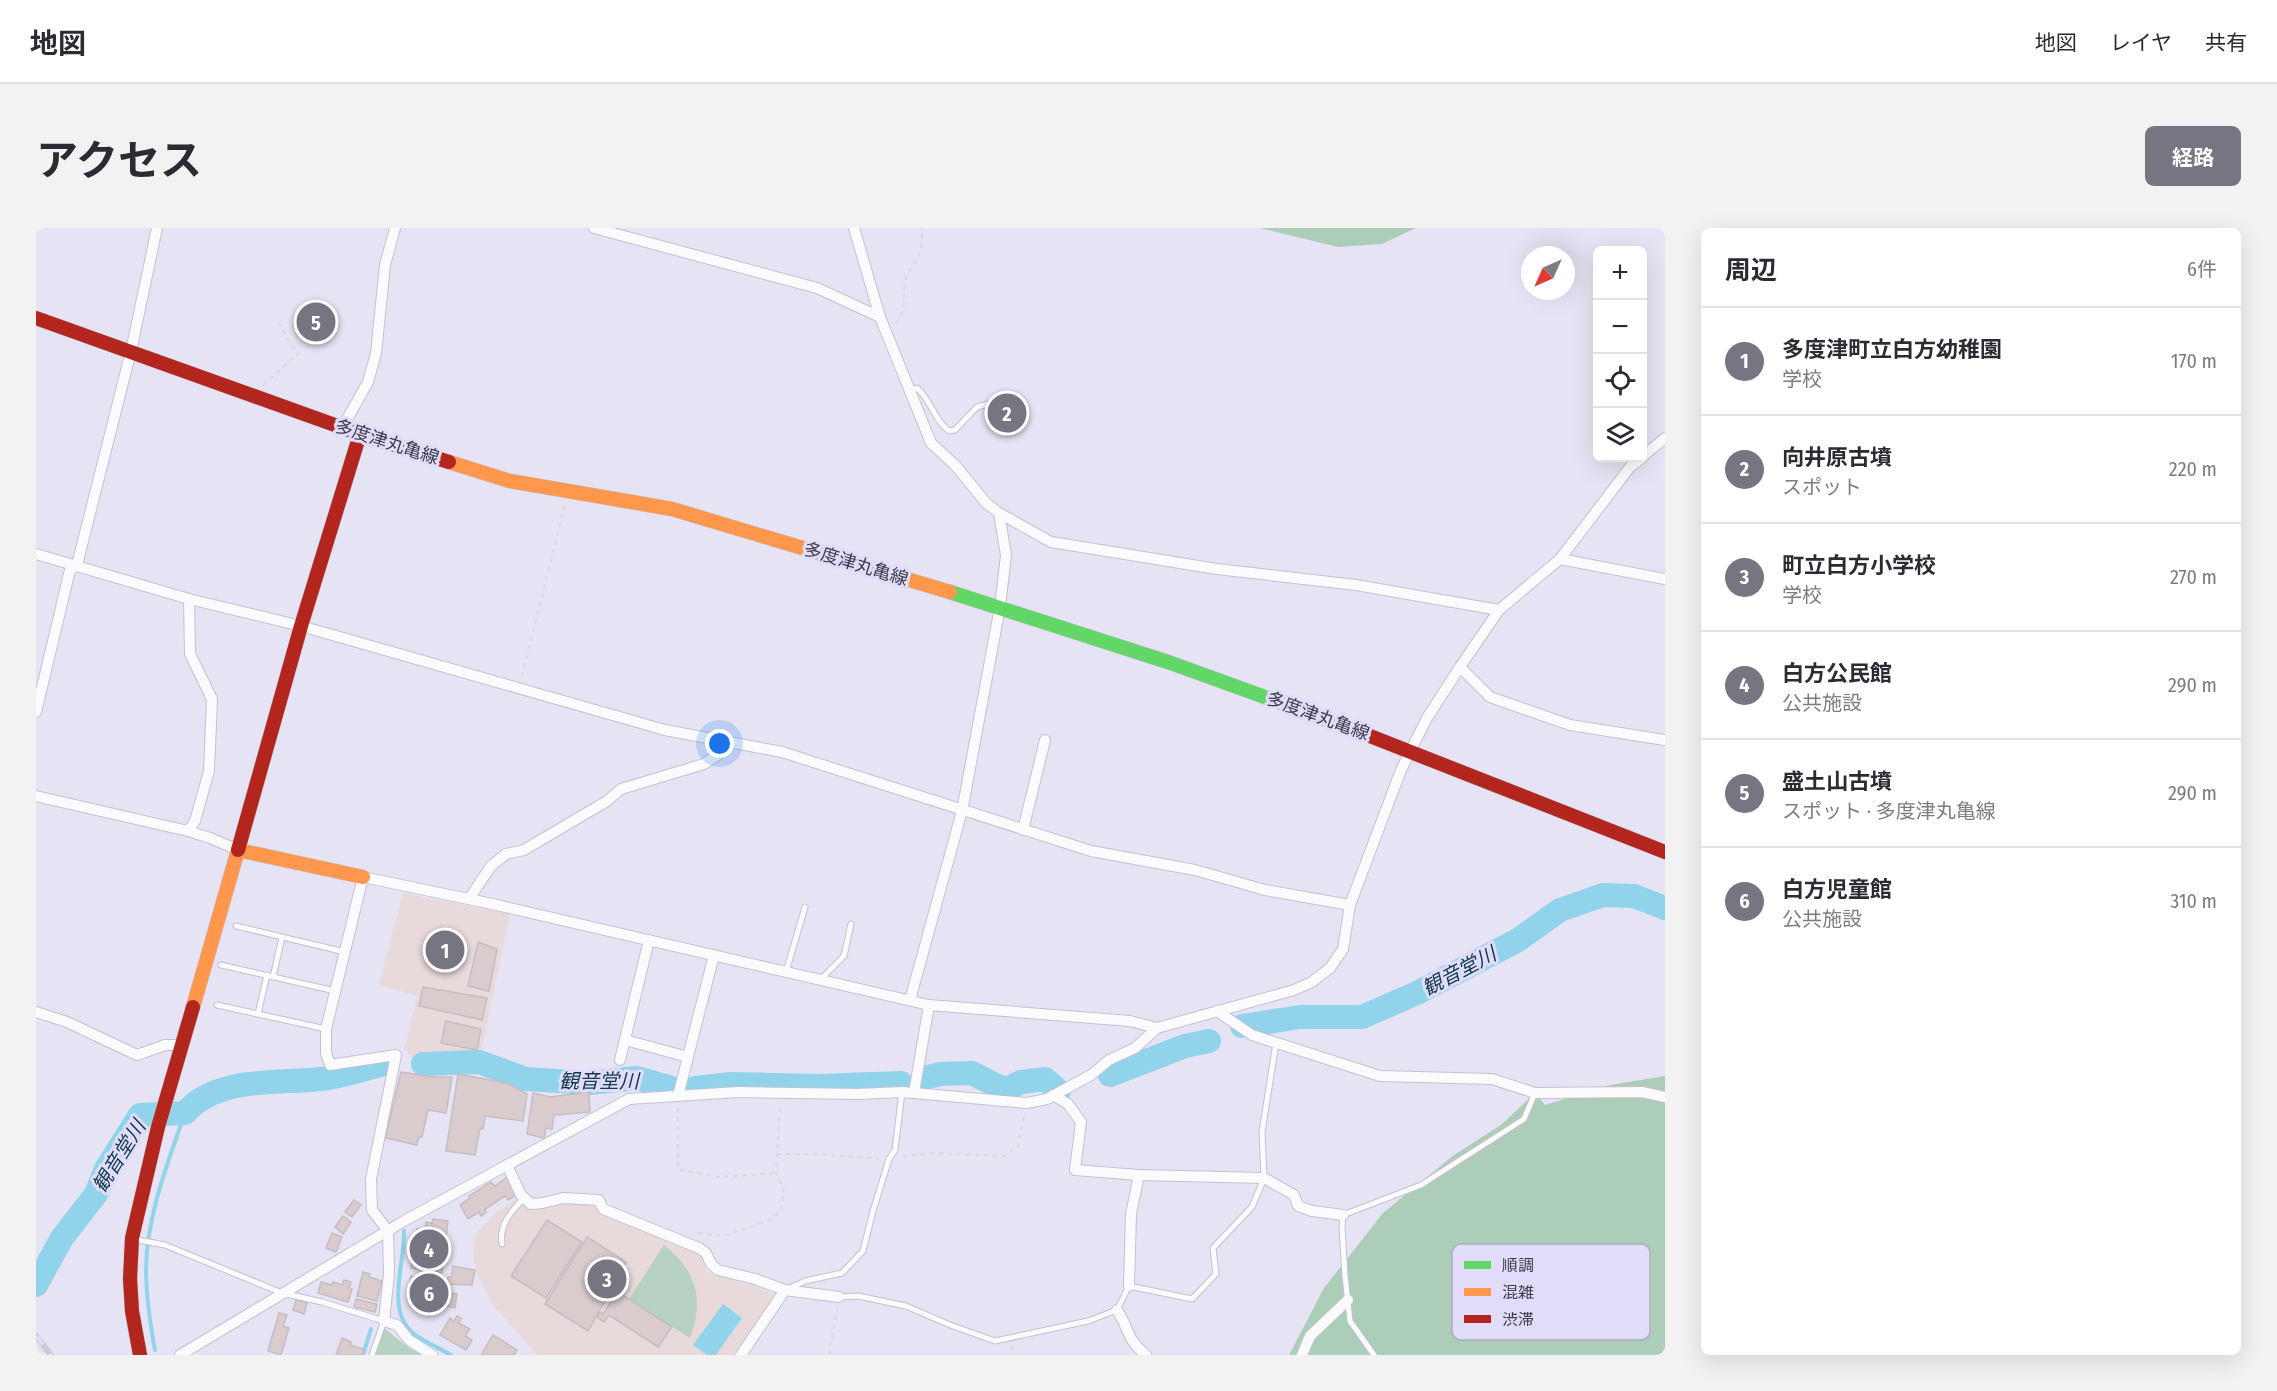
<!DOCTYPE html>
<html lang="ja">
<meta charset="utf-8">
<style>
:root{--surface:#fff;--page:#f2f2f3;--text:#2b2b33;--muted:#7c7c81;--line:#e1e1e2;--accent:#787583}
body{margin:0;font-family:"Fira Sans Condensed","Noto Sans JP",sans-serif;background:var(--page);color:var(--text)}
.controls{position:absolute;right:18px;top:18px;display:grid;overflow:hidden;border-radius:9px;box-shadow:0 6px 24px #0002}
.controls button{width:54px;height:54px;display:grid;place-items:center;padding:0;border:0;border-bottom:2px solid var(--line);background:var(--surface);color:var(--text);font:30px sans-serif}
.compass{position:absolute;left:1485px;top:18px;width:54px;height:54px;border-radius:50%;background:var(--surface);box-shadow:0 6px 24px #0002;rotate:225deg}
.you{position:absolute;left:684px;top:516px;width:21px;height:21px;margin:-15px;border:4px solid #fff;border-radius:50%;background:#1a73e8;box-shadow:0 0 0 9px #1a73e833}
.badge{display:grid;place-items:center;width:39px;height:39px;border-radius:50%;background:var(--accent);color:#fff;font-size:20px;font-weight:700}
.pin{position:absolute;translate:-50% -50%;border:3px solid #fff;box-shadow:0 2px 6px #0006}
.list{margin:0;padding:0;list-style:none}
h2{display:flex;justify-content:space-between;align-items:center;height:78px;margin:0;padding:0 24px;font-size:26px}
h2 small{font-size:20px;font-weight:400;color:var(--muted)}
.list li{display:grid;grid-template-columns:39px 1fr auto;gap:18px;align-items:center;box-sizing:border-box;height:108px;padding:0 24px;border-top:2px solid var(--line)}
.list b{display:block;font-size:22px;white-space:nowrap}
.list p{margin:0;font-size:20px;white-space:nowrap;color:var(--muted)}
.list em{font-size:20px;font-style:normal;color:var(--muted)}
.icon{flex:none;width:33px;height:33px;fill:none;stroke:currentColor;stroke-width:2;stroke-linecap:round;stroke-linejoin:round}
.map{position:relative;flex:none;width:1629px;height:1127px;overflow:hidden;border-radius:9px}
header{display:flex;align-items:center;gap:36px;box-sizing:border-box;height:84px;padding:0 30px;background:var(--surface);border-bottom:2px solid var(--line)}
header strong{font-size:28px}
nav{display:flex;gap:33px;margin-inline-start:auto;font-size:21px}
.intro{display:flex;align-items:center;justify-content:space-between;box-sizing:border-box;height:144px;padding:0 36px}
h1{margin:0;font-size:42px}
.button{padding:15px 27px;border-radius:9px;background:var(--accent);color:#fff;font-size:21px;font-weight:700}
main{display:flex;gap:36px;padding:0 36px}
aside{flex:1;background:var(--surface);border-radius:9px;box-shadow:0 6px 24px #0002}
.map>svg:first-child{display:block}
.education{fill:#e8d9db}
.green{fill:#b7d1c2}
.forest{fill:#acceb9}
.water{fill:#92d3ec}
.lines{fill:none;stroke-linecap:round;stroke-linejoin:round}
.stream{stroke:#92d3ec;stroke-width:4}
.river{stroke:#92d3ec;stroke-width:24}
.building{fill:#dacbcd;stroke:#c4bdc2;stroke-width:1.5}
.lane-casing{stroke:#c4c1cf;stroke-width:7}
.street-casing{stroke:#c4c1cf;stroke-width:12}
.fast-casing{stroke:#c4c1cf;stroke-width:15}
.slow-casing{stroke:#c4c1cf;stroke-width:15}
.jam-casing{stroke:#c4c1cf;stroke-width:15}
.path{stroke:#d9d8dd;stroke-width:2;stroke-dasharray:4.5 4.5;stroke-linecap:butt}
.lane{stroke:#fbfbfd;stroke-width:5}
.street{stroke:#fbfbfd;stroke-width:10}
.fast{stroke:#63d668;stroke-width:14}
.slow{stroke:#ff974d;stroke-width:14}
.jam{stroke:#b3261e;stroke-width:14}
.rail-casing{stroke:#cccacf;stroke-width:6}
.rail{stroke:#e2dcfb;stroke-width:4;stroke-dasharray:11;stroke-linecap:butt}
.labels{text-anchor:middle;stroke-width:6;stroke-linejoin:round;paint-order:stroke}
.street-label{font-size:18px;fill:#3c3a46;stroke:#e2dcfb}
.water-label{font-size:20px;font-style:italic;fill:#0f3b47;stroke:#e2dcfb}
.key{fill:#e2dcfb;stroke:#b0abc5;stroke-width:1.5}
.key-label{font-size:16px;fill:#3c3a46}
</style>
<header>
<strong>地図</strong>
<nav><a>地図</a><a>レイヤ</a><a>共有</a></nav>
</header>
<div class="intro"><h1>アクセス</h1><a class="button">経路</a></div>
<main>
<div class="map">
<svg width="1629" height="1127" viewBox="0 0 1629 1127">
<rect width="100%" height="100%" fill="#e6e3f4"/>
<!-- education -->
<g class="education">
<polygon points="367,665 474,686 444,828 378,829 368,821 382,768 343,757"/>
<polygon points="482,970 488,977 497,981 508,981 526,975 547,974 555,977 582,994 663,1025 669,1032 669,1042 676,1046 714,1053 720,1059 737,1066 737,1071 697,1127 501,1127 457,1077 442,1048 438,1033 437,1018 441,1005 459,985"/>
</g>
<!-- green -->
<g class="green">
<path d="M628,1017C660,1043 669,1071 654,1110L593,1071Z"/>
<polygon points="348,1100 373,1120 387,1127 339,1127"/>
</g>
<!-- forest -->
<g class="forest">
<polygon points="1224,0 1380,0 1346,16 1302,19"/>
<polygon points="1629,848 1629,1127 1253,1127 1288,1060 1347,985 1418,927 1465,897 1499,865 1509,877 1574,857"/>
</g>
<!-- water -->
<polygon class="water" points="687,1076 706,1090 680,1127 671,1127 657,1117"/>
<g class="lines">
<!-- stream -->
<g class="stream">
<path d="M368,1003C369,1036 349,1083 378,1106C389,1114 403,1120 415,1127"/>
<path d="M119,1122C114,1095 110,1068 110,1040C111,987 132,934 149,885"/>
<polyline points="327,1127 335,1101"/>
</g>
<!-- river -->
<g class="river">
<polyline points="1206,798 1264,789 1326,789 1381,765 1482,712 1524,682 1567,667 1598,668 1629,680"/>
<polyline points="387,836 443,834 490,851 553,855 601,850 633,859"/>
<polyline points="1074,847 1149,818 1173,813"/>
<polyline points="888,850 904,846 936,845 963,859 973,860 985,854 1009,851 1023,863"/>
<polyline points="659,860 695,856 782,858 865,855"/>
<path d="M0,1057L26,1010L60,966L70,941L104,887L149,885C181,848 241,856 285,851C306,849 327,841 348,836"/>
</g>
</g>
<!-- building -->
<g class="building">
<polygon points="442,714 461,721 453,763 432,758"/>
<polygon points="387,759 451,770 446,792 383,778"/>
<polygon points="410,793 445,801 441,822 405,815"/>
<polygon points="365,844 397,849 416,849 410,885 392,882 386,909 383,909 381,917 349,910"/>
<polygon points="422,846 471,855 491,866 487,893 449,888 447,901 444,900 439,927 410,923"/>
<polygon points="553,864 554,884 518,887 516,901 510,900 508,910 491,906 497,865 514,869"/>
<polygon points="471,949 481,966 472,972 469,968 449,981 450,984 445,988 443,984 432,991 424,977 434,970 433,968 455,954 459,958"/>
<polygon points="318,972 325,977 316,989 309,984"/>
<polygon points="307,988 315,994 307,1006 299,999"/>
<polygon points="397,991 412,993 406,1045 375,1040 381,1001 389,1002 390,994 396,995"/>
<polygon points="511,992 546,1014 510,1070 475,1048"/>
<polygon points="296,1005 306,1009 300,1024 290,1020"/>
<polygon points="551,1009 590,1034 583,1046 586,1048 571,1072 570,1071 552,1103 509,1076"/>
<polygon points="417,1038 439,1042 436,1057 411,1056 412,1049 415,1049"/>
<polygon points="327,1044 334,1046 333,1049 346,1053 341,1073 321,1068"/>
<polygon points="375,1048 406,1054 404,1064 421,1066 419,1080 372,1072"/>
<polygon points="308,1052 315,1054 313,1060 316,1061 312,1074 282,1065 285,1054 296,1057 297,1054 306,1057"/>
<polygon points="582,1064 636,1099 622,1119 573,1087 568,1094 561,1089 564,1084 567,1086"/>
<polygon points="320,1071 341,1076 339,1084 318,1079"/>
<polygon points="260,1072 271,1075 268,1086 257,1082"/>
<polygon points="243,1085 251,1087 247,1098 253,1100 245,1127 232,1123"/>
<polygon points="421,1088 425,1090 423,1095 434,1101 429,1108 436,1112 430,1122 404,1107 414,1090 418,1093"/>
<polygon points="457,1107 481,1122 478,1127 445,1127"/>
<polygon points="306,1110 315,1114 314,1117 328,1121 326,1127 300,1127"/>
</g>
<g class="lines">
<!-- lane casing -->
<g class="lane-casing">
<g id="lane">
<path d="M873,163L881,160C895,172 898,192 913,203L919,202L941,179L967,172"/>
<polyline points="200,698 309,724"/>
<polyline points="185,737 299,763"/>
<polyline points="750,744 769,679"/>
<polyline points="237,749 246,709"/>
<polyline points="784,752 808,728 815,696"/>
<polyline points="181,777 290,801"/>
<polyline points="222,786 231,747"/>
<polyline points="97,1011 129,1017 246,1065 286,1074 348,1093 336,1127"/>
<path d="M466,1016C463,996 475,984 488,970"/>
<polyline points="754,1060 769,1053 806,1045 827,1023 837,983 853,931 859,922 866,864"/>
<polyline points="803,1069 822,1068 870,1078 914,1097 959,1113 1052,1093 1081,1082 1093,1058 1156,1071 1180,1046 1177,1020 1216,979 1228,950 1226,904 1240,815"/>
<polyline points="1338,1127 1314,1093 1309,1048 1306,1000 1307,987 1385,957 1488,891 1499,865"/>
</g>
</g>
<!-- street casing -->
<g class="street-casing">
<g id="street">
<polyline points="558,0 781,60 844,89"/>
<polyline points="818,0 844,89 895,215 920,238 950,275 963,285 1015,314 1181,341 1320,357 1463,382"/>
<polyline points="306,200 332,154 340,125 349,37 359,0"/>
<polyline points="1606,229 1629,210"/>
<polyline points="0,326 153,371 265,398 629,502 746,524 1055,623 1159,642 1229,662 1314,677"/>
<polyline points="1524,331 1629,351"/>
<polyline points="1424,439 1454,469 1534,497 1629,512"/>
<polyline points="0,484 34,342 41,337 95,123 121,0"/>
<polyline points="0,568 152,603 174,610 202,622"/>
<polyline points="987,602 1009,512"/>
<polyline points="152,603 159,593 173,543 176,471 154,426 153,371"/>
<polyline points="433,671 455,638 470,626 488,622 571,573 585,561 668,536 685,525 693,514"/>
<polyline points="874,772 926,583 964,379 970,327 963,285"/>
<polyline points="1181,783 1216,807 1344,848 1456,851 1499,865 1606,864 1629,869"/>
<polyline points="0,784 31,794 101,827 129,817 145,817"/>
<polyline points="589,812 652,829"/>
<polyline points="584,832 613,712"/>
<polyline points="878,865 893,777"/>
<polyline points="1017,867 1032,876 1045,894 1039,942 1103,947 1228,950 1258,967 1262,978 1276,983 1307,987"/>
<polyline points="642,868 678,727"/>
<polyline points="471,937 485,967 495,976 507,975 527,970 563,972 567,981 663,1020 670,1025 675,1036 682,1042 719,1051 749,1062 803,1069"/>
<polyline points="1093,1058 1095,986 1103,947"/>
<path d="M1081,1082C1094,1102 1090,1111 1110,1127"/>
<polyline points="144,1127 368,993 593,871 702,864 822,866 866,864 991,875 1011,871 1055,847 1073,832 1099,820 1121,800 1258,762 1276,754 1294,740 1307,721 1314,677 1365,542 1391,490 1424,439 1463,382 1524,331 1594,239 1606,230"/>
<polyline points="396,1127 373,1112 361,1097 348,1093 353,1046 352,1003 336,982 335,951 360,827 294,837 290,825 290,801 327,649 461,677 893,777 1094,793 1121,800"/>
<polyline points="705,1127 749,1062"/>
<polyline points="1266,1127 1274,1108 1312,1072"/>
</g>
</g>
<!-- fast casing -->
<g class="fast-casing">
<polyline id="fast" points="914,364 1135,435 1306,497"/>
</g>
<!-- slow casing -->
<g class="slow-casing">
<g id="slow">
<polyline points="413,234 474,253 636,281 914,364"/>
<polyline points="157,779 202,622 327,649"/>
</g>
</g>
<!-- jam casing -->
<g class="jam-casing">
<g id="jam">
<polyline points="0,90 324,206 413,234"/>
<polyline points="1306,497 1629,624"/>
<polyline points="202,622 265,398 324,206"/>
<polyline points="104,1127 96,1083 94,1051 96,1010 122,899 157,779"/>
</g>
</g>
<!-- path -->
<g class="path">
<path d="M860,95C872,79 866,71 869,54C870,44 878,37 882,29C886,21 886,9 887,0"/>
<polyline points="227,157 263,125 255,117 243,95"/>
<polyline points="486,448 529,276"/>
<polyline points="642,880 642,941 681,949 740,945"/>
<polyline points="741,926 782,926 843,931"/>
<polyline points="867,929 896,925 968,928 982,918 988,887"/>
<polyline points="662,1005 686,1008 735,992 745,982 748,962 740,945 744,876"/>
<polyline points="976,1118 976,1127"/>
<polyline points="793,1127 801,1080"/>
</g>
<!-- lane -->
<use href="#lane" class="lane"/>
<!-- street -->
<use href="#street" class="street"/>
<!-- fast -->
<use href="#fast" class="fast"/>
<!-- slow -->
<use href="#slow" class="slow"/>
<!-- jam -->
<use href="#jam" class="jam"/>
<!-- rail casing -->
<g class="rail-casing">
<polyline id="rail" points="0,1108 15,1127"/>
</g>
<!-- rail -->
<use href="#rail" class="rail"/>
</g>
<g class="labels">
<!-- street labels -->
<g class="street-label">
<text transform="translate(351 214) rotate(18)" y="6">多度津丸亀線</text>
<text transform="translate(820 336) rotate(17)" y="6">多度津丸亀線</text>
<text transform="translate(1282 488) rotate(20)" y="6">多度津丸亀線</text>
</g>
<!-- water labels -->
<g class="water-label">
<text transform="translate(1423 743) rotate(-28)" y="7">観音堂川</text>
<text x="563" y="860">観音堂川</text>
<text transform="translate(83 928) rotate(-58)" y="7">観音堂川</text>
</g>
</g>
<!-- legend -->
<rect x="1416" y="1016" width="198" height="96" rx="9" class="key"/>
<rect x="1428" y="1033" width="27" height="8" fill="#63d668"/>
<rect x="1428" y="1060" width="27" height="8" fill="#ff974d"/>
<rect x="1428" y="1087" width="27" height="8" fill="#b3261e"/>
<g class="key-label">
<text x="1466" y="1043">順調</text>
<text x="1466" y="1070">混雑</text>
<text x="1466" y="1097">渋滞</text>
</g>
</svg>
<div class="controls">
<button>+</button>
<button>−</button>
<button><svg class="icon" aria-label="locate" viewBox="0 0 24 24"><circle cx="12" cy="12" r="6"/><path d="M12 2v4M12 18v4M2 12h4M18 12h4"/></svg></button>
<button><svg class="icon" aria-label="layers" viewBox="0 0 24 24"><path d="M12 4l9 5-9 5-9-5zM3 14l9 5 9-5"/></svg></button>
</div>
<svg class="compass" viewBox="-18 -18 36 36"><path d="M0-13l5 13h-10z" fill="#e53935"/><path d="M0 13l5-13h-10z" fill="#7c7c81"/></svg>
<div class="you"></div>
<div class="pin badge" style="left:409px;top:722px">1</div>
<div class="pin badge" style="left:971px;top:185px">2</div>
<div class="pin badge" style="left:571px;top:1051px">3</div>
<div class="pin badge" style="left:393px;top:1021px">4</div>
<div class="pin badge" style="left:280px;top:94px">5</div>
<div class="pin badge" style="left:393px;top:1065px">6</div>
</div>
<aside>
<h2>周辺<small>6件</small></h2>
<ul class="list">
<li><span class="badge">1</span><div><b>多度津町立白方幼稚園</b><p>学校</p></div><em>170 m</em></li>
<li><span class="badge">2</span><div><b>向井原古墳</b><p>スポット</p></div><em>220 m</em></li>
<li><span class="badge">3</span><div><b>町立白方小学校</b><p>学校</p></div><em>270 m</em></li>
<li><span class="badge">4</span><div><b>白方公民館</b><p>公共施設</p></div><em>290 m</em></li>
<li><span class="badge">5</span><div><b>盛土山古墳</b><p>スポット · 多度津丸亀線</p></div><em>290 m</em></li>
<li><span class="badge">6</span><div><b>白方児童館</b><p>公共施設</p></div><em>310 m</em></li>
</ul>
</aside>
</main>
